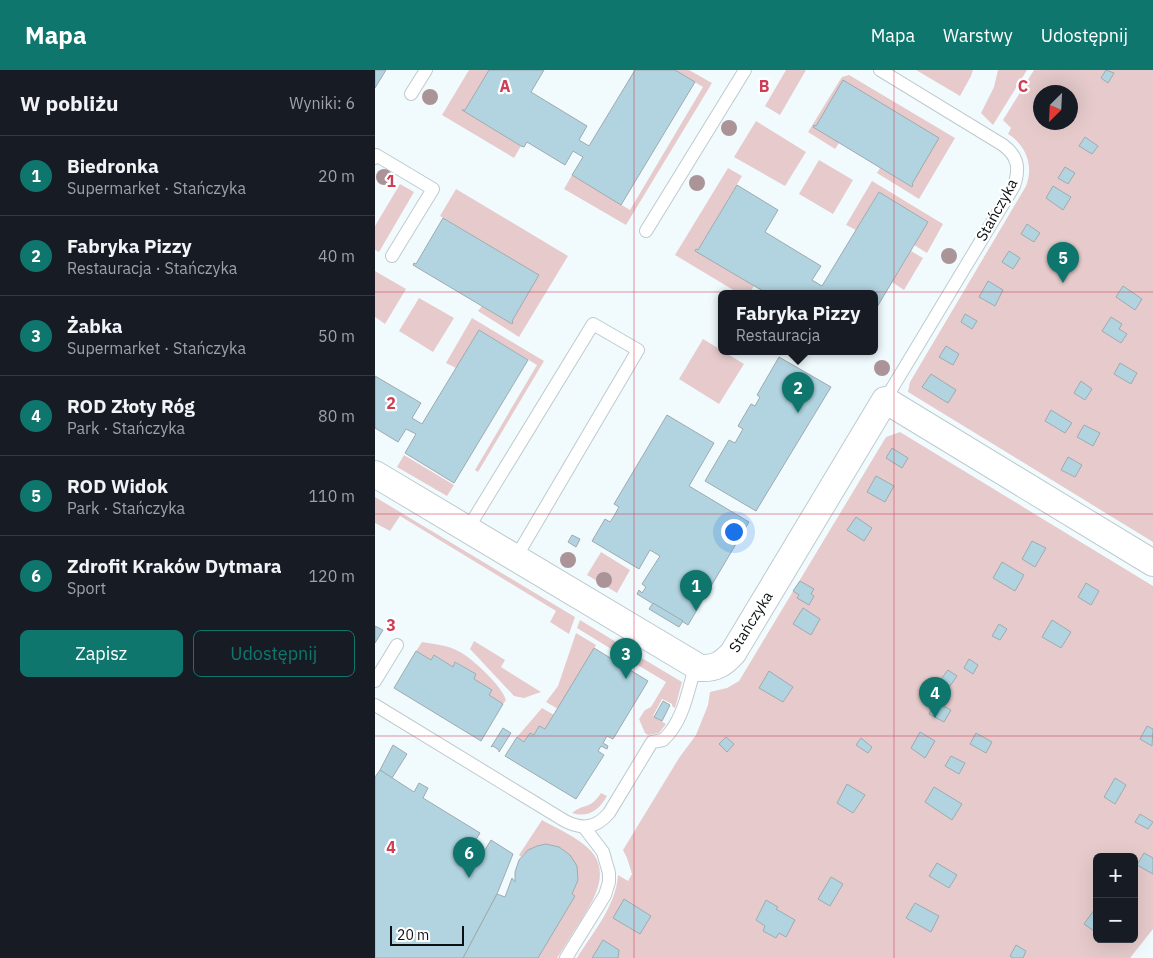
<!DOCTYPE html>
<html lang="pl">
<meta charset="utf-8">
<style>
:root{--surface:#171b24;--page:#242831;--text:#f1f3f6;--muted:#9ea1a6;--line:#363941;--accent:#0f766e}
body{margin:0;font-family:"IBM Plex Sans",sans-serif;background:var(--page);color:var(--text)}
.controls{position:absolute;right:15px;bottom:15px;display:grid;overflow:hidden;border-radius:8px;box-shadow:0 5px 20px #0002}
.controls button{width:45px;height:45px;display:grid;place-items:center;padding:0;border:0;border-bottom:1px solid var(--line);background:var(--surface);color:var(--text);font:25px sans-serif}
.compass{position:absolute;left:658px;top:15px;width:45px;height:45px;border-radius:50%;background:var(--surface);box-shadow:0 5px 20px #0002;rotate:204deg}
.scale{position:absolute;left:15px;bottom:12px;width:74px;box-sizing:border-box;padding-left:5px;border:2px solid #0d1012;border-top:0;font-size:14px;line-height:18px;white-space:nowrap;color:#0d1012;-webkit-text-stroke:4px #fff;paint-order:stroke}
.you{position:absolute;left:358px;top:461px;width:18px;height:18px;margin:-12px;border:4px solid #fff;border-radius:50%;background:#1a73e8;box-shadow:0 0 0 8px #1a73e833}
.badge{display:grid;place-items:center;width:32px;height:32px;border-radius:50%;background:var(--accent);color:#fff;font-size:16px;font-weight:700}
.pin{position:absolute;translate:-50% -41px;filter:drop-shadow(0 1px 2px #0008)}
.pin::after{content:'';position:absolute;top:26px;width:18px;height:15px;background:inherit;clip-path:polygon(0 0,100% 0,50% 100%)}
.popup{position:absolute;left:343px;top:220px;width:160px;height:65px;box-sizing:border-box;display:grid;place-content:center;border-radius:8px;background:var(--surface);filter:drop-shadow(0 1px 4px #0005);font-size:16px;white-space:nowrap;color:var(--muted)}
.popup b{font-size:19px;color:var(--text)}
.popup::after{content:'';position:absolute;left:50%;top:100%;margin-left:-10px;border:10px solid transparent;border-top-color:var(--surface)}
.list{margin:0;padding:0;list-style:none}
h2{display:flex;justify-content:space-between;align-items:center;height:65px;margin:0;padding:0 20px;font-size:21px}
h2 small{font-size:16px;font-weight:400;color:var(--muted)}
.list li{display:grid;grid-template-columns:32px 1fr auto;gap:15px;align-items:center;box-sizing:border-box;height:80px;padding:0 20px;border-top:1px solid var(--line)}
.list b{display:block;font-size:19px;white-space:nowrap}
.list p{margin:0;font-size:16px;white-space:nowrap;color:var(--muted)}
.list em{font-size:16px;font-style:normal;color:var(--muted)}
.actions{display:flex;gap:10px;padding:15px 20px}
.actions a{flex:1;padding:11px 0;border:1px solid var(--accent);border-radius:8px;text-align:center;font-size:18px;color:var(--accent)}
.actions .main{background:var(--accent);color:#fff}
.map{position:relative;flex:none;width:778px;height:888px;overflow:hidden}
header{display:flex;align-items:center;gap:30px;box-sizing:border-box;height:70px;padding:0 25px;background:var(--accent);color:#fff}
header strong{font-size:24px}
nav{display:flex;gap:28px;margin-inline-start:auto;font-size:18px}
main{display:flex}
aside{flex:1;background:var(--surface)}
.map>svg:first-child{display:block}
.green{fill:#e7cbcc;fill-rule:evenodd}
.building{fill:#b1d4e0;stroke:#9faaae}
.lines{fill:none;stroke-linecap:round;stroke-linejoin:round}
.service-casing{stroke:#bfcace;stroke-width:14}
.minor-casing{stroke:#bfcace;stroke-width:28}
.service{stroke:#fff;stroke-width:12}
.minor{stroke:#fff;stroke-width:26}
.tree{fill:#ab9498}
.grid{fill:none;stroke:#ce3e55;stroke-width:1;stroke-opacity:0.55}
.labels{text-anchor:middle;stroke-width:4.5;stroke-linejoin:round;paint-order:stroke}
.street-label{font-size:15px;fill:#0d1012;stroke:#fff}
.grid-label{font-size:16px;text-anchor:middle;font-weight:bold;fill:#ce3e55;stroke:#fff;stroke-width:4.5;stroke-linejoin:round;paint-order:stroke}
</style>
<header>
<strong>Mapa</strong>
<nav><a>Mapa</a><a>Warstwy</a><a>Udostępnij</a></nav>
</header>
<main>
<aside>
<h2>W pobliżu<small>Wyniki: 6</small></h2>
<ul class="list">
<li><span class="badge">1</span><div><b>Biedronka</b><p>Supermarket · Stańczyka</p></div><em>20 m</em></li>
<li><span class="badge">2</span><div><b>Fabryka Pizzy</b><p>Restauracja · Stańczyka</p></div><em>40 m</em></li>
<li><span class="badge">3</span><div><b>Żabka</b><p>Supermarket · Stańczyka</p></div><em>50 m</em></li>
<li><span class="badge">4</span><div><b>ROD Złoty Róg</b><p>Park · Stańczyka</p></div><em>80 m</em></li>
<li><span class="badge">5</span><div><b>ROD Widok</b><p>Park · Stańczyka</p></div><em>110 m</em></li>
<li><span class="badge">6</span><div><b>Zdrofit Kraków Dytmara</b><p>Sport</p></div><em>120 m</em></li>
</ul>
<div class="actions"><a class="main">Zapisz</a><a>Udostępnij</a></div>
</aside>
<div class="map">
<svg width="778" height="888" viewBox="0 0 778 888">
<rect width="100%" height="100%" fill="#f1fbfe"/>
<!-- green -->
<g class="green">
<polygon points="94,0 114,0 90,40 88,40 146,76 139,88 67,45"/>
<polygon points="300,0 314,0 337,13 251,155 189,119 197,105 255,140 328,17"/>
<polygon points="411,0 431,0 405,45 390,36"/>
<polygon points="541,0 598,0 596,6 585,26"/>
<polygon points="623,0 652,0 618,55 606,43 619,17"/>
<path d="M659,0H778V472L533,322L535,312L651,116C659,96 651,75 633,64L636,58L628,50ZM666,22H696V52H666Z"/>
<polygon points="474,5 580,68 544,129 502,103 505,98 537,117 538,115 468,11 441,56 464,73 460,79 433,62 465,10 467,7"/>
<polygon points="381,51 431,82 410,116 359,87"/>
<polygon points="444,90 478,110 458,144 424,124"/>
<polygon points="353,98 367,106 323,180 321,179 320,180 379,216 374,224 365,224 300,185"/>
<polygon points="497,111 568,154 552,183 539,175 553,152 504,122 481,160 471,155"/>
<polygon points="25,114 39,122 4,182 0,180 0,156"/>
<polygon points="81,119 193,186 144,267 103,241 107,236 137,254 137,251 164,205 65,146"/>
<polygon points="536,181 548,188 529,220 517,212"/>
<polygon points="0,201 31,219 10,254 0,247"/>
<polygon points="44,228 79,248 58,282 24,261"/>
<polygon points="97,248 169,291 103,402 100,400 162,295 104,260 81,298 71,293"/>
<polygon points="328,269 369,294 344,334 304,309"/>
<path d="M525,362L778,516V859L755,888H202C218,862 241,836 243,805L253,811L257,804L252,788L248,780L304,688L321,665L333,635L335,622L352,618L364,611L511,367ZM722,787H759V869H722Z"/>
<polygon points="29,385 79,415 72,426 22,397"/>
<polygon points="0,427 200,547 194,564 175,552 181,541 25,446 15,461 0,453"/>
<polygon points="226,482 255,500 242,523 212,505"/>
<polygon points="205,550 251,578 246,585 202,558"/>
<polygon points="201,563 221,575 183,639 171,632 183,616"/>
<polygon points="99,571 130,590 126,597 166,622 149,628 139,626 95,579"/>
<path d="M47,572C58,574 74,575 85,582C98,589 127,616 131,630L128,634L114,625L117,620L99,609L101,604L81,592L78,597L59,585L56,590L41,581Z"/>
<polygon points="260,584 307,612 300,638 297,636 297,634 287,629 278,646 291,654 284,663 273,665 270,663 264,649 270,640 276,637 291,612 256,591"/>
<polygon points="167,638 179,645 170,659 164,656 159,665 155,663 149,672 142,667"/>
<path d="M226,723L232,726C224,740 214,748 197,743C209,733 215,740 226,723Z"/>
<path d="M167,750C183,759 204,768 216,781C236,804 218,831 205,852C197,864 190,876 182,888H163L200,826L197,824C217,788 173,756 146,787L144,785Z"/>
</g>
<!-- building -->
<g class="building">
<polygon points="0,0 11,0 0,18"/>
<polygon points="114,0 169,0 156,22 212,56 204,70 214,76 260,0 300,0 320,12 246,135 197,105 208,87 198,81 190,95 152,72 149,77 146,76 87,40 90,40"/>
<polygon points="731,0 739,3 733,13 726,8"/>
<polygon points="468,10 564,68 537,114 538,115 537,117 438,57 439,55 441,56"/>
<polygon points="710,67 723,76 717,84 704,76"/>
<polygon points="690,97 700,103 693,114 683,108"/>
<polygon points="362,115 403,140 390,162 446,196 437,210 447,216 504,122 553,152 499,242 499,224 435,224 431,221 429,224 393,224 320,181 321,179 323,180"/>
<polygon points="678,116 696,127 688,140 671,128"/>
<polygon points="68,148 164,205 137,251 138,252 137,254 38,195 39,193 41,194"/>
<polygon points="652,154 665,163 659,172 646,164"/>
<polygon points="634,181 645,188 638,199 627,192"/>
<polygon points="613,211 628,220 620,236 604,227"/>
<polygon points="748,216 767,229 760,240 741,227"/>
<polygon points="590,244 602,251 597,259 586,252"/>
<polygon points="736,247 747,254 744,259 752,264 746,273 727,261"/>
<polygon points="104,260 153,290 79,413 30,383 41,364 31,359 23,372 0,358 0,306 46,333 37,348 47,354"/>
<polygon points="571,276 584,284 578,295 564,287"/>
<polygon points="404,287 456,317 381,441 330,411 354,370 360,373 368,359 363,356 376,334 380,336 385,327 382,325"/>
<polygon points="745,293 762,303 756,314 739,304"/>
<polygon points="556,304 581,320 573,333 547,317"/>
<polygon points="706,311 717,319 710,330 699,323"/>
<polygon points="676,340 697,353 690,363 670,351"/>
<polygon points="292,345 339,373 314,416 374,452 313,555 262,524 264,520 267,523 271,517 267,514 285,486 275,480 264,499 217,471 230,449 235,452 239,446 244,437 239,434"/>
<polygon points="709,355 725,363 718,376 702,367"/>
<polygon points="517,378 533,388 527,398 511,388"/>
<polygon points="693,387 707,395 700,407 686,400"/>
<polygon points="501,406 519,416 510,432 492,422"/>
<polygon points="481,447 497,458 489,471 472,460"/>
<polygon points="197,465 205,469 201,477 193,472"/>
<polygon points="657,471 671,478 660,497 647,489"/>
<polygon points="627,492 649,505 640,521 618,508"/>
<polygon points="425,511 439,519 436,524 439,526 434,535 422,528 424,525 418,521"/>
<polygon points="711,513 724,521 716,535 703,527"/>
<polygon points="278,533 308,551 304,557 274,539"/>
<polygon points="428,538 445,549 436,565 418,554"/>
<polygon points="677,550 696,562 686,578 667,567"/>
<polygon points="624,554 632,559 625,570 617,566"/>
<polygon points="0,556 8,560 0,573"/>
<polygon points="219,578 273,611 238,669 232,666 228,673 233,676 232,679 226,676 223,681 229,685 201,729 130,686 142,667 149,672 155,663 159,665 164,656 170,659"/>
<polygon points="41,581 56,590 59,585 78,597 80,592 101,604 99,609 117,620 114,625 128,634 106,671 19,618"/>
<polygon points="594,589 603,595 598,604 589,598"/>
<polygon points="573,600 582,606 575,616 566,609"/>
<polygon points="394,601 418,617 408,632 384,618"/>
<polygon points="288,631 295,635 287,651 279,647"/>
<polygon points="561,632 576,640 569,652 554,644"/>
<polygon points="772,656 778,659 777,676 765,669"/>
<polygon points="128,658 136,663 124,682 124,680 118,676 116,677"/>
<polygon points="545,662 560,671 550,688 536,678"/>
<polygon points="601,663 617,672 611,683 595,674"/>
<polygon points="351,667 359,674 352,682 344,674"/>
<polygon points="486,668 497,677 493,683 481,675"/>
<polygon points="18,675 32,684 17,708 5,700"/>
<polygon points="576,686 590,693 584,704 570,696"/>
<polygon points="5,700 39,722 44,713 53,718 48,728 105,763 97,776 108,783 116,770 138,784 122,824 88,888 0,888 0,707"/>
<polygon points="740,708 751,715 740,734 729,727"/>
<polygon points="472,714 490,725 478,743 462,733"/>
<polygon points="559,717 587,734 577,750 550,732"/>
<polygon points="765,744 778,752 773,759 760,752"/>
<polygon points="171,774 184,777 195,785 202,796 203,810 197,824 200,826 163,888 88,888 122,824 130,827 137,808 140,812 140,802 144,790 153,780 162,776"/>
<polygon points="769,783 778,788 778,804 762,795"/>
<polygon points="562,793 582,805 574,818 554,806"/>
<polygon points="456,807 468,814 455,836 443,829"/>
<polygon points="249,829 276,846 265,864 238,848"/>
<polygon points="391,830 403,837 401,839 420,850 411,867 404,863 401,868 388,861 390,856 381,850"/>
<polygon points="540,833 564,846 556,862 531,848"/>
<polygon points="722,836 722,863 709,854"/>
<polygon points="228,870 244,880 243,888 217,888"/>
<polygon points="641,875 651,881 648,888 638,888 635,886"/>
</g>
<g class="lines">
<!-- service casing -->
<g class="service-casing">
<g id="service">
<path d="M505,0L628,75C643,86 645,98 639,116L510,330"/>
<polyline points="36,24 51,0"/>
<polyline points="0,88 1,85 58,119 17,186"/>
<polyline points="271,161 370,0"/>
<polyline points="92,460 218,254 263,280 140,489"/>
<polyline points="0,611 22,575"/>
<path d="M0,635L190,751C208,760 221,758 234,743L277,672L288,670C308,652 313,621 320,597"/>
<polyline points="191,888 230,825 234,812 234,803 228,782 209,757"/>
</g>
</g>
<!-- minor casing -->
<g class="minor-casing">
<path id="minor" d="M0,404L325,598C340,599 348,594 358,583L510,330L778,493"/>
</g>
<!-- service -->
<use href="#service" class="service"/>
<!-- minor -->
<use href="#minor" class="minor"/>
</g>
<!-- trees -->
<g class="tree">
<circle cx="55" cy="27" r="8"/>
<circle cx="354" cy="58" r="8"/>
<circle cx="9" cy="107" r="8"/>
<circle cx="322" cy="113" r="8"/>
<circle cx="574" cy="186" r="8"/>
<circle cx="507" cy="298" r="8"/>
<circle cx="193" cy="490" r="8"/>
<circle cx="229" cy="510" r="8"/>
</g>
<!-- grid -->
<path class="grid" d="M259,0V888M519,0V888M0,222H778M0,444H778M0,666H778"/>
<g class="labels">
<!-- street labels -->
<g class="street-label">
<text transform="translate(622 140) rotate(-61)" y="5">Stańczyka</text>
<text transform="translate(376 552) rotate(-58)" y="5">Stańczyka</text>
</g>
</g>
<g class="grid-label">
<text x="130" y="22">A</text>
<text x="389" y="22">B</text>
<text x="648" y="22">C</text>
<text x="16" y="117">1</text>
<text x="16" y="339">2</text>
<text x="16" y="561">3</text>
<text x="16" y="783">4</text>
</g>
</svg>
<div class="controls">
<button>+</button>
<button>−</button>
</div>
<svg class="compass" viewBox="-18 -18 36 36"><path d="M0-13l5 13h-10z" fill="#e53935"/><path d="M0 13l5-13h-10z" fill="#9ea1a6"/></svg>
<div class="scale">20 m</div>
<div class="you"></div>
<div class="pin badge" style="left:321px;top:541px">1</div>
<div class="pin badge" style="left:423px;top:343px">2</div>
<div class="popup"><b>Fabryka Pizzy</b>Restauracja</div>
<div class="pin badge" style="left:251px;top:609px">3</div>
<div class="pin badge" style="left:560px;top:648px">4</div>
<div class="pin badge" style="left:688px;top:213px">5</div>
<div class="pin badge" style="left:94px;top:808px">6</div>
</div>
</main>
